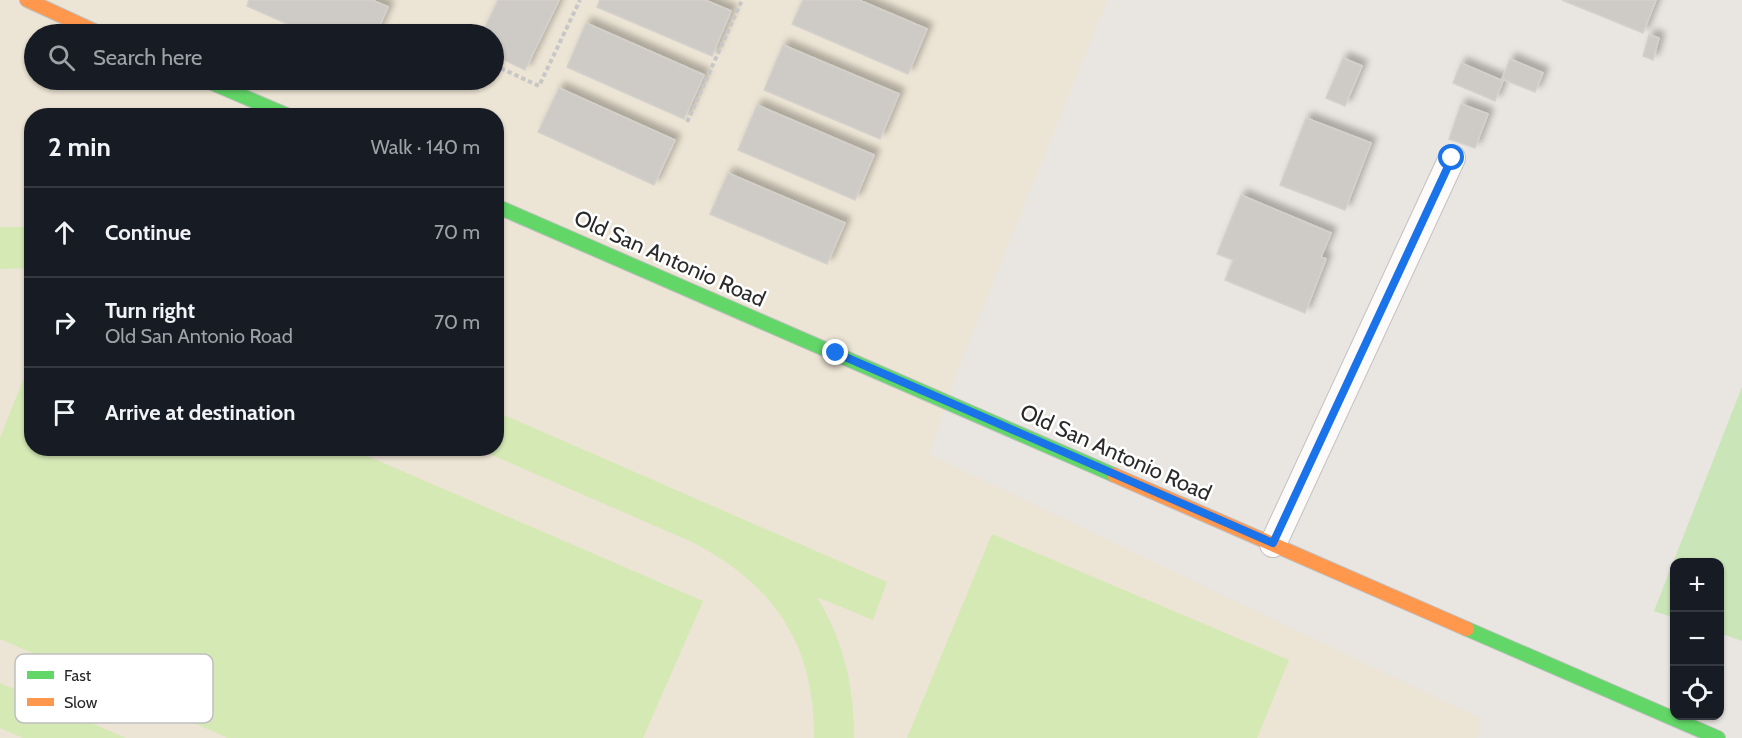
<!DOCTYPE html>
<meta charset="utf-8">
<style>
:root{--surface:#171b24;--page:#242831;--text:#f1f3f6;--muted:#9ea1a6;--line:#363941}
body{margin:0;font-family:Cabin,sans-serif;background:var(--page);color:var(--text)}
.controls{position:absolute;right:18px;bottom:18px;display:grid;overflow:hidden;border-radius:12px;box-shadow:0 2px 4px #0004}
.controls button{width:54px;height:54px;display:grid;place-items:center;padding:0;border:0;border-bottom:2px solid var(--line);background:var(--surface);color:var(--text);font:30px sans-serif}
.stop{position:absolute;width:18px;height:18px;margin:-14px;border:4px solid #1a73e8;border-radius:50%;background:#fff}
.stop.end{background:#1a73e8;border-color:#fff;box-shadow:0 2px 6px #0008}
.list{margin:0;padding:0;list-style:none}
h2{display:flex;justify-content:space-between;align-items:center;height:78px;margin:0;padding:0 24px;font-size:26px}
h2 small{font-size:20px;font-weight:400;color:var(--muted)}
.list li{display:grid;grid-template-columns:39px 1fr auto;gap:18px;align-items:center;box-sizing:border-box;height:90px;padding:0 24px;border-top:2px solid var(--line)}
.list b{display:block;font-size:22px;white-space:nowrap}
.list p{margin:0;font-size:20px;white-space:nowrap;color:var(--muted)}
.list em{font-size:20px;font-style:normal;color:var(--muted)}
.icon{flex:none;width:33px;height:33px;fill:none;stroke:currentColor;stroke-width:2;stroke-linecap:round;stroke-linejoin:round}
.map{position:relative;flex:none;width:1742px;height:738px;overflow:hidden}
.search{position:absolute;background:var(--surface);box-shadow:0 2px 4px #0004;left:24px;top:24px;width:480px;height:66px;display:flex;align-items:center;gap:15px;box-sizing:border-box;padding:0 21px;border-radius:33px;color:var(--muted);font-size:22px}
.panel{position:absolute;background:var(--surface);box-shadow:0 2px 4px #0004;left:24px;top:108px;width:480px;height:348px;border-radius:24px}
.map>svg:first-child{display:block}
.education{fill:#ece4d4;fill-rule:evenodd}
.green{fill:#cae5b8}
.pitch{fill:#d5e9b5}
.building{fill:#cecbc7;stroke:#d4d1cc;stroke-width:1.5;filter:url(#shadow)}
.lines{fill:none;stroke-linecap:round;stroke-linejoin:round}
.lane-casing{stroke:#c2c1c2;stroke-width:28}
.fast-casing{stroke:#c2c1c2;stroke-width:16}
.slow-casing{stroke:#c2c1c2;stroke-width:16}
.path{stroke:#c8c7c7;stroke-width:4;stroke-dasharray:4.5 3;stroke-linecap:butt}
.lane{stroke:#fcfbfa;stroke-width:26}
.fast{stroke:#63d668;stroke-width:14}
.slow{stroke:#ff974d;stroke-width:14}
.route{stroke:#1a73e8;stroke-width:8}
.labels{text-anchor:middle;stroke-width:5;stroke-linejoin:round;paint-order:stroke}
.street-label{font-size:22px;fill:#2a2a2a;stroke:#fff}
.key{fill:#fff;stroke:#bfbfbf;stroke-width:1.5}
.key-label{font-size:16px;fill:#2a2a2a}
</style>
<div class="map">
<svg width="1742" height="738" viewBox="0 0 1742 738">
<defs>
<filter id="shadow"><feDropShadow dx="5.5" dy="-5.5" stdDeviation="3" flood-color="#0004"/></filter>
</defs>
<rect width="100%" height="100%" fill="#e9e5e0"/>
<!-- education -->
<path class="education" d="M0,0H1107L960,364L929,454L1481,719L1478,738H0ZM34,34H494V80H34ZM32,116H496V448H32Z"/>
<!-- green -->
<polygon class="green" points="1742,387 1742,641 1720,633 1720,562 1674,562 1674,618 1654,611"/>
<!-- pitch -->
<g class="pitch">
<polygon points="0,227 31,227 31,268 0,269"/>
<polygon points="31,360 32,448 351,449 703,601 643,738 228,738 0,639 0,438"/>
<path d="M497,412L887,582L873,620L817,597C843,640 855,688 854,738H814C815,645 774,584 692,542L478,449L496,448Z"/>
<polygon points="992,534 1289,660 1257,738 907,738"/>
<polygon points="0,683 126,738 23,738 0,728"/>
</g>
<!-- building -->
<g class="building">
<polygon points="249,0 372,0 388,7 376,34 310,34 247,6"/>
<polygon points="498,0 559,0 525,70 494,55 494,34 482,34"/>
<polygon points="600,0 705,0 731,11 712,56 597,7"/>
<polygon points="803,0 859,0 927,29 908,74 792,24"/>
<polygon points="1562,0 1656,0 1643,33"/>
<polygon points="586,23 704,75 684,119 567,67"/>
<polygon points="1649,35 1659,38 1653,60 1643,56"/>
<polygon points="783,45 899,94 880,139 764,90"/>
<polygon points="1343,58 1362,66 1345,106 1326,98"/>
<polygon points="1510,59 1543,73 1535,92 1502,79"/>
<polygon points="1461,63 1503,81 1495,101 1453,83"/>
<polygon points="559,88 675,140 654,185 538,132"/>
<polygon points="1461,104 1488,114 1475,148 1449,139"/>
<polygon points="757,105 874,155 855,200 738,150"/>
<polygon points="1306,118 1371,143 1345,210 1280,185"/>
<polygon points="728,173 845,223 827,264 710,214"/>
<polygon points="1241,195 1331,233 1321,257 1326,259 1305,313 1225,280 1233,260 1217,254"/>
</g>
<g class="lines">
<!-- lane casing -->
<g class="lane-casing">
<polyline id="lane" points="1273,544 1452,158"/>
</g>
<!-- fast casing -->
<g class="fast-casing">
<g id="fast">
<polyline points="205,80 289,116"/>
<polyline points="496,206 1114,475"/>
<polyline points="1467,629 1718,738"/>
</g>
</g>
<!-- slow casing -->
<g class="slow-casing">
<g id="slow">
<polyline points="27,0 101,34"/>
<polyline points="1114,475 1467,629"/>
</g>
</g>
<!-- path -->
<g class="path">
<polyline points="494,65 539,86 580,0"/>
<polyline points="687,122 742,0"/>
</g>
<!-- lane -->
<use href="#lane" class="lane"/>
<!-- fast -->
<use href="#fast" class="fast"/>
<!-- slow -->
<use href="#slow" class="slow"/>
</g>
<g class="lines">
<!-- route -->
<polyline class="route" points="836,353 1273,543 1452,158"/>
</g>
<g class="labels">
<!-- street labels -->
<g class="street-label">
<text transform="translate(670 258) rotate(24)" y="8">Old San Antonio Road</text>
<text transform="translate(1116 452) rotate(24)" y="8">Old San Antonio Road</text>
</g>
</g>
<!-- legend -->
<rect x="15" y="654" width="198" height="69" rx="9" class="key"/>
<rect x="27" y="671" width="27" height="8" fill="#63d668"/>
<rect x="27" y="698" width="27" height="8" fill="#ff974d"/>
<g class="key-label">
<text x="64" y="681">Fast</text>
<text x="64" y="708">Slow</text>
</g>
</svg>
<div class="controls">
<button>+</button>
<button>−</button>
<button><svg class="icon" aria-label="locate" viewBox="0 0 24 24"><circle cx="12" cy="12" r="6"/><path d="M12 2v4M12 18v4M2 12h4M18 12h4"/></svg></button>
</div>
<div class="stop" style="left:1452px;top:158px"></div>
<div class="stop end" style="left:836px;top:353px"></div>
<div class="search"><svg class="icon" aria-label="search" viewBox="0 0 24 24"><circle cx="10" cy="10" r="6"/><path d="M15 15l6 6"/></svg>Search here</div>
<section class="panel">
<h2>2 min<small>Walk · 140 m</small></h2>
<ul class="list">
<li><svg class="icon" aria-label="ahead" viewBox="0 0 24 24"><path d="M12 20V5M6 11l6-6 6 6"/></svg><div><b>Continue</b></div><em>70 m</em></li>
<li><svg class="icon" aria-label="right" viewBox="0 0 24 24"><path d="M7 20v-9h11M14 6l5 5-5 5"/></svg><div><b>Turn right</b><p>Old San Antonio Road</p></div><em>70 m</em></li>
<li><svg class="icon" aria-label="arrive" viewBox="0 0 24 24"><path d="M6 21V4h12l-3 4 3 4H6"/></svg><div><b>Arrive at destination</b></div></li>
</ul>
</section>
</div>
